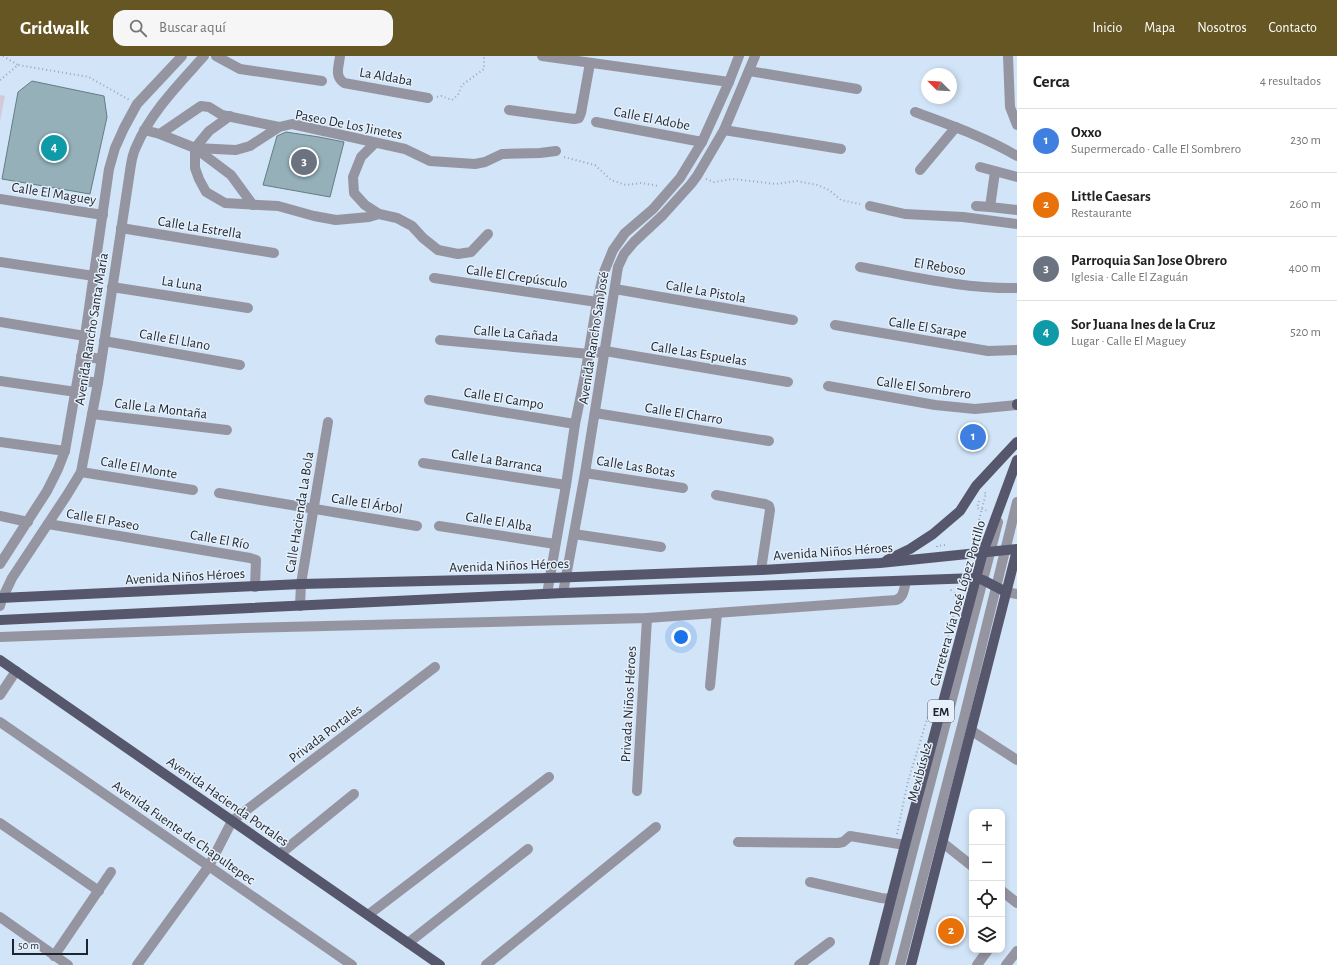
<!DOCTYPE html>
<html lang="es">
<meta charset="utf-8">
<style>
:root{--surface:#fff;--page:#f6f6f6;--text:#222;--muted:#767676;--line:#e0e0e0;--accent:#655623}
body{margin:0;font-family:"Alegreya Sans",sans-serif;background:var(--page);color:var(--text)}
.controls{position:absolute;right:12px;bottom:12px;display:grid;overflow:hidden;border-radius:8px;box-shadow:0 2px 6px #0003}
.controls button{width:36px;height:36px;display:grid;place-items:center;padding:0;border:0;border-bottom:1px solid var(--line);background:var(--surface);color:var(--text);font:20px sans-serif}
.compass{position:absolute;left:921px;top:12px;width:36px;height:36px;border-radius:50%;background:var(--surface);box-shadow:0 2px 6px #0003;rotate:294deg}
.scale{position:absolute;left:12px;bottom:10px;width:76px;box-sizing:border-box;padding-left:4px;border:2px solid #1e252c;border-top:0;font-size:11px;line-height:14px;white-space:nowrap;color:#1e252c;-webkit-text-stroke:3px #e6f0fc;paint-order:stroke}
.you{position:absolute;left:681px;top:581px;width:14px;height:14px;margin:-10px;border:3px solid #fff;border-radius:50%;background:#1a73e8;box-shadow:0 0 0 6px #1a73e833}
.badge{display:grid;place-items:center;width:26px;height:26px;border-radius:50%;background:var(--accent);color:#fff;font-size:13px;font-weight:700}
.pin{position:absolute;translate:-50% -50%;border:2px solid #fff;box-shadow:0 1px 4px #0006}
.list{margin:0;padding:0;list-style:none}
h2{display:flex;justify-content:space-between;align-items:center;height:52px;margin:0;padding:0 16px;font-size:17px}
h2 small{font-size:13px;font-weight:400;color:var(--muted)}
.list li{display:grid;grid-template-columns:26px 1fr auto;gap:12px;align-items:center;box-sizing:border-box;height:64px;padding:0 16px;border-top:1px solid var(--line)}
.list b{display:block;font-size:15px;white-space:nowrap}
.list p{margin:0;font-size:13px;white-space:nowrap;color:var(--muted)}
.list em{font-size:13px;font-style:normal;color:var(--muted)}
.icon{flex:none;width:22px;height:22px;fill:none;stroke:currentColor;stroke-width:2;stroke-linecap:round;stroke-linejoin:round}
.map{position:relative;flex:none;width:1017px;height:909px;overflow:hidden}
header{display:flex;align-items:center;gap:24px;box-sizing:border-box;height:56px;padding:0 20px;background:var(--accent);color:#fff}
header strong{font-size:19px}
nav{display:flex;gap:22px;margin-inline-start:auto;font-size:14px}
.search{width:280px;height:36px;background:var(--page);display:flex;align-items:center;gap:10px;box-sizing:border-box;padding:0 14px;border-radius:12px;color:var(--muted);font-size:15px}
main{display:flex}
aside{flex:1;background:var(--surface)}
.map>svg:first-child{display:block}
.green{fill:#d3c9d9}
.building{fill:#95b0b9;stroke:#637d85}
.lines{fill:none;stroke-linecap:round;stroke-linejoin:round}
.path{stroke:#99a7b7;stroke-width:2;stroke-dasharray:1 3;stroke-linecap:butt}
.minor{stroke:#9595a2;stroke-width:10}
.major{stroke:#56576c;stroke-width:10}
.labels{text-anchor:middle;stroke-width:3;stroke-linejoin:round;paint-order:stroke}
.shield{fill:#e6f0fc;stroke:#5a626a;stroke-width:1}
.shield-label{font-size:13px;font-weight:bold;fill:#1e252c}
.street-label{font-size:14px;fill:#1e252c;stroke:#e6f0fc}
</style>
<header>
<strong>Gridwalk</strong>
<div class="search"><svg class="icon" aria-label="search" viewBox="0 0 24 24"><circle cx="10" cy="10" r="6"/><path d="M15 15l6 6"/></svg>Buscar aquí</div>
<nav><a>Inicio</a><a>Mapa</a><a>Nosotros</a><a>Contacto</a></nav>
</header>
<main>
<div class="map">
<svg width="1017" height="909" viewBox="0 0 1017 909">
<rect width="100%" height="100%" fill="#d2e4f7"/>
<!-- green -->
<polygon class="green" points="0,39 5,40 0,65"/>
<!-- building -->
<g class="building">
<polygon points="32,25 104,40 107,61 90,138 2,123 18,36"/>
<polygon points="286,76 319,81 344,86 330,141 263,129 277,80"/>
</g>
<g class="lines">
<!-- path -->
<g class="path">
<polyline points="3,0 18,9"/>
<polyline points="0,24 18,9 89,21 129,44"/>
<polyline points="437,41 441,40 452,44 458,39 462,29 484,13 484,0"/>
<polyline points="564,101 595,109 611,124 626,129 641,127 659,130"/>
<polyline points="706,123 714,126 733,123 776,128 797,125 817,129 829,134 841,144 860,148"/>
<polyline points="979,445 977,452 989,455"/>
<polyline points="973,487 986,437 982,437"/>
<polyline points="937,491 937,490 945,489"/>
<polyline points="937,627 956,549 954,537 950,533"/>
<polyline points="897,778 908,725 928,660"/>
</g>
<!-- minor -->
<g class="minor">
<polyline points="216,0 240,13 322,25"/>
<path d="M340,0C339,10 334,20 344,27L428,42"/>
<polyline points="542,0 729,26"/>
<polyline points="1008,0 1010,51 1017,69"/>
<polyline points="749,15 857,33"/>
<polyline points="509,54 574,63 579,62 581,57 590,7"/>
<path d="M915,56C950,69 985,81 1017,100"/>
<polyline points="230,60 209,75 195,92 231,119 253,149"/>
<polyline points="596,66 702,86"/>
<polyline points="144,74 160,78 201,50 209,51 222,59 279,71 292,68 405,93 430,105 475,108 485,106 502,98 540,97 556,95"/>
<polyline points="724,74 841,93"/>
<polyline points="160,78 195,92 236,94 250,90 279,71"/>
<polyline points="375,87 361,101 353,121 354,137 365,149 379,158"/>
<polyline points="195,92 195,112 199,123 206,136 225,147 278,150 314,160 336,164 369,161 379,158 397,162 412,170 423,182 438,194 458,198 471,196 488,178"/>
<polyline points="980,111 1017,121"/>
<polyline points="920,114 956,71"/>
<polyline points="0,143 103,159"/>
<polyline points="870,150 905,158 963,161 1017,168"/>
<polyline points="976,150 990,151 995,116"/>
<polyline points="990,151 1017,154"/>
<polyline points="121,172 274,197"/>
<polyline points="0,206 94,220"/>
<path d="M860,211C911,220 964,233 1017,232"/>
<polyline points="434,222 597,246"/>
<polyline points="112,231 248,252"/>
<polyline points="615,233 793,264"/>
<polyline points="0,266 85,280"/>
<polyline points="835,269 988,295 1017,294"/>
<polyline points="440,284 589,298 605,295 788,326"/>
<polyline points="104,285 240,309"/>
<polyline points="81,300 101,303"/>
<polyline points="78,324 98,327"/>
<polyline points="0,325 76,336"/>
<polyline points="828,330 935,349 975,353 1017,349"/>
<polyline points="429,344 575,368"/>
<polyline points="595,357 769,385"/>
<polyline points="92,358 227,374"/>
<polyline points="0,386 65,395"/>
<polyline points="423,407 566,429"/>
<polyline points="81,416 193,434"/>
<polyline points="585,417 683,432"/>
<polyline points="219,437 417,470"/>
<polyline points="716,439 765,448 769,450 770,454 761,514"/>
<polyline points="0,460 28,466"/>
<polyline points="48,468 250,502 256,504 255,531"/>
<polyline points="439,470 555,488"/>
<polyline points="574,478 661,491"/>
<polyline points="0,508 47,435 58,413 65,395 85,280 109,113 115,92 124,72 137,48 182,0"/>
<polyline points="1006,536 1017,538"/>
<polyline points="563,537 585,417 618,211 624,198 634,186 663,159 691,128 697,120 724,74 755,0"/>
<polyline points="547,538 566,429 575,368 585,319 597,246 604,216 613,194 625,177 653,153 680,122 702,86 729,26 739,0"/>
<path d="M0,550L2,543L12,522L67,439L81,416L98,327L130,115C131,108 132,99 136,91C151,56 179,28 204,0"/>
<polyline points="300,550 301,528 328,366"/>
<path d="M0,581L245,572L647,562L896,544C904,541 904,533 906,525"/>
<polyline points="710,630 717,557"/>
<polyline points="0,639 16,615"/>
<polyline points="0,666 352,909"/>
<polyline points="972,675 1017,704"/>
<polyline points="637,735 647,562"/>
<polyline points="0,767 99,835"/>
<polyline points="738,786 838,787 843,786 850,780 905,789"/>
<polyline points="943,787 972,810"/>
<polyline points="280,798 354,738"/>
<polyline points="810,826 881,842 891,843"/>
<polyline points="1002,835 1017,847"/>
<polyline points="368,859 549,721"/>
<polyline points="0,861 68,909"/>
<polyline points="408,887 528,793"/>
<polyline points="54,900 111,816"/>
<polyline points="137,909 209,810 232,765 435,611"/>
<polyline points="486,909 656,771"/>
<polyline points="799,909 830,886"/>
<polyline points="883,909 998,466"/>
<polyline points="900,909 963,666 1017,446"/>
<polyline points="977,909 988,894"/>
<polyline points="1006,909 1017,895"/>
</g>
<!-- major -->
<g class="major">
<polyline points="1017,348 1017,349"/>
<polyline points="887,504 910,493 933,478 960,455 976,430 1017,386"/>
<polyline points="0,542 301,528 549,522 761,514 880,507 1017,493"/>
<polyline points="0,564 563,537 976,522 983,524 1006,536"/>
<polyline points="0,604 440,909"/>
<polyline points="874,909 905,789 983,496 1017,404"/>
<polyline points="911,909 1017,494"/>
</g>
</g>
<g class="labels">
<!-- shield labels -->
<rect class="shield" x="928" y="644" width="26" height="22" rx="3"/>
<g class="shield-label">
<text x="941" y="660">EM</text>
</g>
<!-- street labels -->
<g class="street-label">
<text transform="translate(386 20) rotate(10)" y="5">La Aldaba</text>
<text transform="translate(652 62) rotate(11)" y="5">Calle El Adobe</text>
<text transform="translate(349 68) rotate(11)" y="5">Paseo De Los Jinetes</text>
<text transform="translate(54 137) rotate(9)" y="5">Calle El Maguey</text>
<text transform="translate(200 171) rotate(9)" y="5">Calle La Estrella</text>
<text transform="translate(940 210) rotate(9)" y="5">El Reboso</text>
<text transform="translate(517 220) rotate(8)" y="5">Calle El Crepúsculo</text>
<text transform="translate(182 227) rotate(9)" y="5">La Luna</text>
<text transform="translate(706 235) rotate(10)" y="5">Calle La Pistola</text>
<text transform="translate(928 271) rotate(9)" y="5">Calle El Sarape</text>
<text transform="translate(91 273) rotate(-81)" y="5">Avenida Rancho Santa María</text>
<text transform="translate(516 277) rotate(5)" y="5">Calle La Cañada</text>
<text transform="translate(593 282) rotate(-81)" y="5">Avenida Rancho San José</text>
<text transform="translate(175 283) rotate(10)" y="5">Calle El Llano</text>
<text transform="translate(699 297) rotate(9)" y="5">Calle Las Espuelas</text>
<text transform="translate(924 331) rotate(8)" y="5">Calle El Sombrero</text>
<text transform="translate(504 342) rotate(9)" y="5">Calle El Campo</text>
<text transform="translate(161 352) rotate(7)" y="5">Calle La Montaña</text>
<text transform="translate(684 357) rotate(9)" y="5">Calle El Charro</text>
<text transform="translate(497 404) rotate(9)" y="5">Calle La Barranca</text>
<text transform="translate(636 410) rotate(9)" y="5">Calle Las Botas</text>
<text transform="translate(139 411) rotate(10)" y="5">Calle El Monte</text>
<text transform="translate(367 447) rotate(9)" y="5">Calle El Árbol</text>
<text transform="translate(299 456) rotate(-81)" y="5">Calle Hacienda La Bola</text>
<text transform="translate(103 463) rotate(10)" y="5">Calle El Paseo</text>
<text transform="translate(499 465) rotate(9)" y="5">Calle El Alba</text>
<text transform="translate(220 483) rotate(10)" y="5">Calle El Río</text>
<text transform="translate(833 495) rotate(-4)" y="5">Avenida Niños Héroes</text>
<text transform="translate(509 509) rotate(-2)" y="5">Avenida Niños Héroes</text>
<text transform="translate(185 520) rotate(-3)" y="5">Avenida Niños Héroes</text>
<text transform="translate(957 547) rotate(-74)" y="5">Carretera Vía José López Portillo</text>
<text transform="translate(628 648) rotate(-87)" y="5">Privada Niños Héroes</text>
<text transform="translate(325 677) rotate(-37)" y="5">Privada Portales</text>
<text transform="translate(919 716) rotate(-75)" y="5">Mexibús L2</text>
<text transform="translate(228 745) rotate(35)" y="5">Avenida Hacienda Portales</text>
<text transform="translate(184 776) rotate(35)" y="5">Avenida Fuente de Chapultepec</text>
</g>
</g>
</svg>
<div class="controls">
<button>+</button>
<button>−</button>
<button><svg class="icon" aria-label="locate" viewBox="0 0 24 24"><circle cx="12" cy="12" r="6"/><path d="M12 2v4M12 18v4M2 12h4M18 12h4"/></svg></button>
<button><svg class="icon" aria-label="layers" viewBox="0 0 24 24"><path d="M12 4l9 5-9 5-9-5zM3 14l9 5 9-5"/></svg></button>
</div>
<svg class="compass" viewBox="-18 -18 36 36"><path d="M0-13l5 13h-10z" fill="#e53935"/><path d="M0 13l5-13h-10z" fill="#767676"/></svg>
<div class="scale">50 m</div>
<div class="you"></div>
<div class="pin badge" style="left:973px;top:381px;background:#3f7fe0">1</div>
<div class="pin badge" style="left:951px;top:875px;background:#e8710a">2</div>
<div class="pin badge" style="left:304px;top:106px;background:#6b7280">3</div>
<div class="pin badge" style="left:54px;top:92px;background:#0f9aa8">4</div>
</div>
<aside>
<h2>Cerca<small>4 resultados</small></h2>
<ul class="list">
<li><span class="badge" style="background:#3f7fe0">1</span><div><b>Oxxo</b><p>Supermercado · Calle El Sombrero</p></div><em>230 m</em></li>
<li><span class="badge" style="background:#e8710a">2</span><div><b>Little Caesars</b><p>Restaurante</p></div><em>260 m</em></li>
<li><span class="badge" style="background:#6b7280">3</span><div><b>Parroquia San Jose Obrero</b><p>Iglesia · Calle El Zaguán</p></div><em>400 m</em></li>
<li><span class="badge" style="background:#0f9aa8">4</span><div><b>Sor Juana Ines de la Cruz</b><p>Lugar · Calle El Maguey</p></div><em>520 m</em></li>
</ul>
</aside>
</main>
